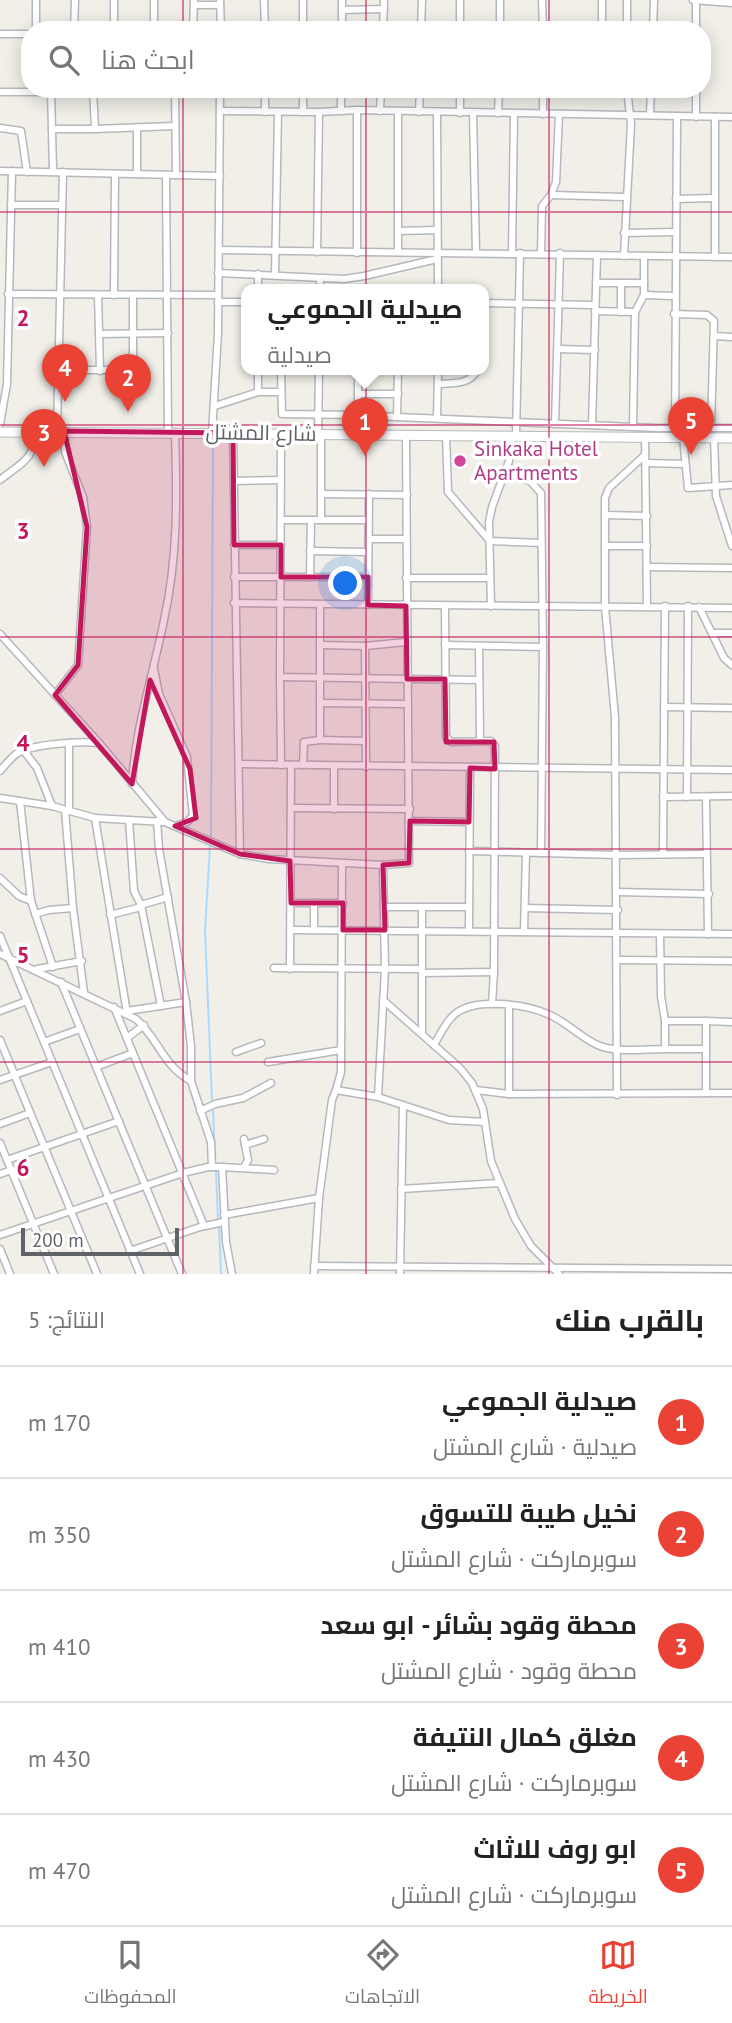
<!DOCTYPE html>
<html lang="ar">
<meta charset="utf-8">
<style>
:root{--surface:#fff;--page:#f2f2f2;--text:#222;--muted:#767676;--line:#e0e0e0;--accent:#ea4335}
body{margin:0;font-family:"PT Sans",Cairo,sans-serif;background:var(--page);color:var(--text);direction:rtl}
.scale{position:absolute;left:21px;bottom:18px;width:158px;box-sizing:border-box;padding-left:7px;border:4px solid #5f6368;border-top:0;font-size:19px;line-height:24px;white-space:nowrap;color:#5f6368;-webkit-text-stroke:5px #fff;paint-order:stroke}
.you{position:absolute;left:346px;top:584px;width:24px;height:24px;margin:-18px;border:5px solid #fff;border-radius:50%;background:#1a73e8;box-shadow:0 0 0 10px #1a73e833}
.badge{display:grid;place-items:center;width:46px;height:46px;border-radius:50%;background:var(--accent);color:#fff;font-size:23px;font-weight:700}
.pin{position:absolute;translate:-50% -58px;filter:drop-shadow(0 2px 4px #0008)}
.pin::after{content:'';position:absolute;top:37px;width:24px;height:21px;background:inherit;clip-path:polygon(0 0,100% 0,50% 100%)}
.popup{position:absolute;left:241px;top:284px;width:248px;height:91px;box-sizing:border-box;display:grid;place-content:center;border-radius:14px;background:var(--surface);filter:drop-shadow(0 2px 5px #0005);font-size:23px;white-space:nowrap;color:var(--muted)}
.popup b{font-size:26px;color:var(--text)}
.popup::after{content:'';position:absolute;left:50%;top:100%;margin-left:-14px;border:14px solid transparent;border-top-color:var(--surface)}
.list{margin:0;padding:0;list-style:none}
h2{display:flex;justify-content:space-between;align-items:center;height:91px;margin:0;padding:0 28px;font-size:30px}
h2 small{font-size:23px;font-weight:400;color:var(--muted)}
.list li{display:grid;grid-template-columns:46px 1fr auto;gap:21px;align-items:center;box-sizing:border-box;height:112px;padding:0 28px;border-top:2px solid var(--line)}
.list b{display:block;font-size:26px;white-space:nowrap}
.list p{margin:0;font-size:23px;white-space:nowrap;color:var(--muted)}
.list em{font-size:23px;font-style:normal;color:var(--muted)}
.icon{flex:none;width:38px;height:38px;fill:none;stroke:currentColor;stroke-width:2;stroke-linecap:round;stroke-linejoin:round}
.map{position:relative;flex:none;width:732px;height:1274px;overflow:hidden;direction:ltr}
.search{position:absolute;background:var(--surface);box-shadow:0 4px 18px #0003;left:21px;right:21px;top:21px;height:77px;display:flex;align-items:center;gap:18px;box-sizing:border-box;padding:0 24px;border-radius:28px;color:var(--muted);font-size:26px}
.sheet{height:651px;background:var(--surface)}
nav{display:flex;justify-content:space-around;align-items:center;box-sizing:border-box;height:98px;border-top:2px solid var(--line);background:var(--surface);font-size:19px;color:var(--muted)}
nav a{display:grid;justify-items:center;gap:4px}
nav .on{color:var(--accent)}
.map>svg:first-child{display:block}
.lines{fill:none;stroke-linecap:round;stroke-linejoin:round}
.stream{stroke:#aadaff;stroke-width:2}
.street-casing{stroke:#b5b8bc;stroke-width:9}
.secondary-casing{stroke:#b6babf;stroke-width:11}
.street{stroke:#fff;stroke-width:6}
.secondary{stroke:#fff;stroke-width:9}
.marked{fill:#c2185b;fill-opacity:0.2;stroke:#c2185b;stroke-width:5;stroke-linejoin:round}
.grid{fill:none;stroke:#c2185b;stroke-width:2;stroke-opacity:0.55}
.hotel-dot{fill:#d1479c;stroke:#fff;stroke-width:2.5}
.labels{text-anchor:middle;stroke-width:7;stroke-linejoin:round;paint-order:stroke}
.street-label{font-size:21px;fill:#5f6368;stroke:#fff}
.hotel-label{font-size:21px;fill:#b23c85;stroke:#fff;text-anchor:start}
.grid-label{font-size:23px;text-anchor:middle;font-weight:bold;fill:#c2185b;stroke:#fff;stroke-width:7;stroke-linejoin:round;paint-order:stroke}
</style>
<div class="map">
<svg width="732" height="1274" viewBox="0 0 732 1274">
<rect width="100%" height="100%" fill="#f1efe8"/>
<g class="lines">
<!-- stream -->
<g class="stream">
<polyline points="211,837 213,447"/>
<polyline points="210,847 205,930 212,1101"/>
<polyline points="213,1109 215,1162"/>
<polyline points="216,1171 218,1219"/>
<polyline points="219,1227 221,1274"/>
</g>
<!-- street casing -->
<g class="street-casing">
<g id="street">
<polyline points="220,0 221,30"/>
<polyline points="264,0 265,30"/>
<polyline points="303,0 303,30"/>
<polyline points="342,0 342,30"/>
<polyline points="460,0 460,30"/>
<polyline points="542,0 543,30"/>
<polyline points="602,0 602,30"/>
<polyline points="627,0 627,30"/>
<polyline points="693,0 732,3"/>
<polyline points="194,5 220,5"/>
<polyline points="342,10 384,9"/>
<polyline points="36,30 36,0"/>
<polyline points="74,30 75,0"/>
<polyline points="114,30 114,0"/>
<polyline points="154,30 154,0"/>
<polyline points="193,30 194,0"/>
<polyline points="383,30 384,0"/>
<polyline points="421,30 422,0"/>
<polyline points="500,30 500,0"/>
<polyline points="653,30 654,0"/>
<polyline points="696,30 696,0"/>
<polyline points="0,34 30,34"/>
<polyline points="51,89 53,172"/>
<polyline points="175,89 176,175"/>
<polyline points="265,89 265,112"/>
<polyline points="303,89 303,112"/>
<polyline points="460,89 460,113"/>
<polyline points="696,89 696,117"/>
<polyline points="0,92 51,92"/>
<polyline points="357,110 357,253"/>
<polyline points="220,111 319,112 357,110 732,117"/>
<polyline points="341,111 341,89"/>
<polyline points="380,111 381,89"/>
<polyline points="419,112 420,89"/>
<polyline points="437,112 438,290"/>
<polyline points="473,113 476,253"/>
<polyline points="498,113 499,89"/>
<polyline points="543,114 543,89"/>
<polyline points="650,115 651,89"/>
<polyline points="137,127 137,174"/>
<polyline points="0,128 21,131 27,172"/>
<polyline points="52,129 95,129 93,89"/>
<polyline points="95,129 175,126"/>
<polyline points="0,171 220,176"/>
<polyline points="166,175 168,432"/>
<polyline points="551,195 625,197"/>
<polyline points="676,199 714,198"/>
<polyline points="11,205 62,205"/>
<polyline points="398,231 437,230"/>
<polyline points="624,233 675,232"/>
<polyline points="219,250 732,257"/>
<polyline points="317,252 319,112"/>
<polyline points="398,252 398,112"/>
<polyline points="512,253 514,114"/>
<polyline points="541,253 542,206 551,195 556,182 559,114"/>
<polyline points="624,256 631,124 627,89"/>
<polyline points="715,257 715,117"/>
<polyline points="218,273 344,279 364,276 437,259"/>
<polyline points="258,274 258,290"/>
<polyline points="275,275 278,112"/>
<polyline points="320,279 320,290"/>
<polyline points="596,283 644,283"/>
<polyline points="8,294 218,295"/>
<polyline points="98,295 100,371"/>
<polyline points="114,295 115,174"/>
<polyline points="644,295 674,296"/>
<polyline points="218,302 246,302"/>
<polyline points="484,303 595,305"/>
<polyline points="595,311 635,312"/>
<polyline points="621,312 621,283"/>
<polyline points="674,314 707,315 714,321 711,428"/>
<polyline points="99,334 168,333"/>
<polyline points="715,336 732,337"/>
<polyline points="558,349 595,350"/>
<polyline points="60,370 133,370 133,295"/>
<polyline points="258,370 258,392 281,392"/>
<polyline points="281,370 282,414 358,415 358,370"/>
<polyline points="398,370 397,417 658,428 732,428"/>
<path d="M438,384C453,383 470,385 477,370"/>
<polyline points="358,394 398,394"/>
<polyline points="215,406 258,392"/>
<polyline points="358,415 397,417"/>
<polyline points="437,418 438,370"/>
<polyline points="0,424 7,384 12,171"/>
<polyline points="555,424 560,253"/>
<polyline points="592,425 597,255"/>
<polyline points="633,426 635,312 644,295 644,256"/>
<polyline points="57,431 63,172"/>
<polyline points="212,433 218,333 220,89"/>
<polyline points="233,433 240,854"/>
<polyline points="281,433 280,677 479,680"/>
<polyline points="318,434 319,370"/>
<polyline points="446,436 448,492 490,541 541,543"/>
<polyline points="516,436 520,253"/>
<polyline points="675,437 677,117"/>
<polyline points="683,437 688,488 732,485"/>
<polyline points="714,437 716,496 732,546"/>
<polyline points="645,438 647,606"/>
<polyline points="646,463 685,464"/>
<polyline points="506,471 531,482 541,493 543,647 541,853"/>
<path d="M0,480C21,463 35,460 35,431"/>
<polyline points="234,481 281,480"/>
<polyline points="321,494 407,495"/>
<polyline points="605,515 647,516"/>
<polyline points="281,520 368,520"/>
<polyline points="321,520 321,434"/>
<polyline points="368,539 406,539"/>
<polyline points="234,545 281,545"/>
<polyline points="605,546 647,546"/>
<polyline points="310,551 368,552"/>
<polyline points="647,567 732,568"/>
<polyline points="234,577 368,577"/>
<polyline points="310,577 311,520"/>
<polyline points="406,578 490,578"/>
<polyline points="234,603 732,608"/>
<polyline points="368,605 369,494"/>
<polyline points="445,606 446,737 451,742 491,741 495,746 494,972 492,1004"/>
<polyline points="491,606 489,522 492,507 509,461 512,437"/>
<polyline points="699,607 724,658 732,665"/>
<polyline points="712,633 732,633"/>
<polyline points="0,634 99,743 165,822"/>
<polyline points="320,645 365,646"/>
<polyline points="445,645 543,647"/>
<polyline points="479,646 480,741"/>
<polyline points="154,669 159,694 187,757 193,816 187,822 175,826"/>
<polyline points="280,677 281,765"/>
<polyline points="55,695 78,665 87,527 83,497 65,452 64,431"/>
<polyline points="320,703 407,704"/>
<polyline points="664,707 732,708"/>
<polyline points="320,740 366,741"/>
<polyline points="69,743 69,811"/>
<polyline points="24,751 37,768 52,806"/>
<polyline points="240,764 732,770"/>
<polyline points="303,765 304,742 320,740 320,605"/>
<polyline points="334,766 334,809"/>
<polyline points="366,767 365,646 406,642"/>
<path d="M0,771C5,765 10,759 16,754C31,744 80,741 98,743"/>
<path d="M132,784C135,728 153,675 164,620C178,557 177,496 175,432"/>
<polyline points="663,797 732,796"/>
<polyline points="687,797 688,606"/>
<polyline points="706,797 708,934"/>
<polyline points="0,798 52,806 95,818 129,820"/>
<polyline points="20,801 31,901 53,967"/>
<polyline points="291,808 410,809"/>
<polyline points="65,810 73,908 84,993"/>
<polyline points="95,818 127,1013"/>
<polyline points="157,821 159,849 186,1002 191,1046 191,1081 211,1142 212,1167"/>
<polyline points="410,821 469,822"/>
<polyline points="469,851 617,855 706,854"/>
<polyline points="663,854 665,606"/>
<polyline points="0,878 19,896 31,901"/>
<polyline points="617,892 709,894"/>
<polyline points="291,903 343,903"/>
<polyline points="314,903 314,930"/>
<polyline points="141,905 134,891 129,820 165,822 240,854 269,859 383,865 409,863 406,436"/>
<polyline points="384,907 469,907"/>
<polyline points="525,908 618,910"/>
<polyline points="35,914 49,910 73,908"/>
<polyline points="110,915 141,907"/>
<polyline points="291,930 732,934"/>
<polyline points="469,930 470,768"/>
<polyline points="524,931 526,853"/>
<polyline points="0,936 140,1274"/>
<path d="M0,954L136,1019C159,1039 162,1065 191,1081"/>
<polyline points="618,960 732,961"/>
<polyline points="274,968 422,969"/>
<polyline points="37,969 82,961"/>
<polyline points="290,969 291,765"/>
<polyline points="422,973 494,972"/>
<polyline points="61,982 182,1274"/>
<polyline points="383,1000 460,1068 472,1083 483,1109 491,1161 515,1219 531,1246 559,1274"/>
<polyline points="161,1006 141,905 168,897"/>
<polyline points="114,1007 204,1226"/>
<polyline points="0,1011 27,1001"/>
<polyline points="127,1011 186,1002"/>
<polyline points="665,1021 706,1021 706,1093"/>
<polyline points="706,1021 732,1022"/>
<polyline points="422,1034 422,907"/>
<polyline points="127,1038 144,1025"/>
<polyline points="0,1040 97,1274"/>
<polyline points="44,1042 80,1029"/>
<path d="M434,1045C440,1035 446,1021 455,1014C476,997 527,1004 550,1015C568,1023 582,1039 600,1046C619,1053 645,1049 665,1049V1021L661,996L660,934"/>
<polyline points="665,1049 706,1049"/>
<polyline points="236,1052 261,1043"/>
<polyline points="268,1062 341,1050"/>
<polyline points="96,1067 133,1053"/>
<polyline points="0,1080 52,1062"/>
<polyline points="336,1090 341,1072 342,864"/>
<polyline points="476,1090 509,1094 732,1093"/>
<polyline points="509,1094 509,1005"/>
<polyline points="617,1095 615,717 605,607 605,498 609,488 645,455"/>
<polyline points="378,1097 385,969 383,865"/>
<polyline points="200,1111 215,1104 243,1098 271,1083"/>
<polyline points="0,1124 30,1113"/>
<polyline points="244,1139 248,1160 244,1167"/>
<polyline points="0,1143 54,1274"/>
<polyline points="245,1145 264,1139"/>
<polyline points="7,1160 119,1121"/>
<polyline points="0,1174 12,1170"/>
<polyline points="401,1189 499,1183"/>
<polyline points="224,1215 319,1198"/>
<polyline points="0,1235 183,1173 208,1167 222,1167"/>
<polyline points="0,1249 10,1274"/>
<polyline points="130,1251 200,1227 224,1222"/>
<polyline points="314,1266 732,1269"/>
<polyline points="232,1274 226,1242 222,1167 274,1170"/>
<polyline points="314,1274 319,1198 332,1100 336,1090 378,1097 449,1120 485,1122"/>
<polyline points="400,1274 403,1105"/>
</g>
</g>
<!-- secondary casing -->
<g class="secondary-casing">
<polyline id="secondary" points="0,432 732,438"/>
</g>
<!-- street -->
<use href="#street" class="street"/>
<!-- secondary -->
<use href="#secondary" class="secondary"/>
</g>
<!-- marked area -->
<path class="marked" d="M64,431L233,433L234,545H281V577H368V605L406,606L407,679H445L446,742H494L495,769L470,768L469,822L410,821L409,863L383,865L385,930H343V903H291L290,861L240,854L175,826L196,818L190,769L150,680L132,784L55,695L78,665L87,527Z"/>
<!-- grid -->
<path class="grid" d="M183,0V30M366,0V30M549,0V30M183,89V1274M366,89V1274M549,89V1274M0,212H732M0,425H732M0,637H732M0,849H732M0,1062H732"/>
<!-- markers -->
<circle class="hotel-dot" cx="460" cy="461" r="7"/>
<g class="labels">
<!-- street labels -->
<g class="street-label">
<text transform="translate(261 433) rotate(1)" y="7">شارع المشتل</text>
</g>
<!-- hotel labels -->
<g class="hotel-label">
<text x="474" y="456">Sinkaka Hotel<tspan x="474" dy="24">Apartments</tspan></text>
</g>
</g>
<g class="grid-label">
<text x="23" y="326">2</text>
<text x="23" y="539">3</text>
<text x="23" y="751">4</text>
<text x="23" y="963">5</text>
<text x="23" y="1176">6</text>
</g>
</svg>
<div class="scale">200 m</div>
<div class="you"></div>
<div class="pin badge" style="left:365px;top:456px">1</div>
<div class="popup"><b>صيدلية الجموعي</b>صيدلية</div>
<div class="pin badge" style="left:128px;top:412px">2</div>
<div class="pin badge" style="left:44px;top:467px">3</div>
<div class="pin badge" style="left:65px;top:402px">4</div>
<div class="pin badge" style="left:691px;top:455px">5</div>
<div class="search"><svg class="icon" aria-label="search" viewBox="0 0 24 24"><circle cx="10" cy="10" r="6"/><path d="M15 15l6 6"/></svg>ابحث هنا</div>
</div>
<section class="sheet">
<h2>بالقرب منك<small>النتائج: 5</small></h2>
<ul class="list">
<li><span class="badge">1</span><div><b>صيدلية الجموعي</b><p>صيدلية · شارع المشتل</p></div><em>170 m</em></li>
<li><span class="badge">2</span><div><b>نخيل طيبة للتسوق</b><p>سوبرماركت · شارع المشتل</p></div><em>350 m</em></li>
<li><span class="badge">3</span><div><b>محطة وقود بشائر - ابو سعد</b><p>محطة وقود · شارع المشتل</p></div><em>410 m</em></li>
<li><span class="badge">4</span><div><b>مغلق كمال النتيفة</b><p>سوبرماركت · شارع المشتل</p></div><em>430 m</em></li>
<li><span class="badge">5</span><div><b>ابو روف للاثاث</b><p>سوبرماركت · شارع المشتل</p></div><em>470 m</em></li>
</ul>
</section>
<nav>
<a class="on"><svg class="icon" aria-label="map" viewBox="0 0 24 24"><path d="M3 6l6-2 6 2 6-2v14l-6 2-6-2-6 2zM9 4v14M15 6v14"/></svg>الخريطة</a>
<a><svg class="icon" aria-label="directions" viewBox="0 0 24 24"><path d="M12 3l9 9-9 9-9-9zM9 14v-3h6M13 9l2 2-2 2"/></svg>الاتجاهات</a>
<a><svg class="icon" aria-label="saved" viewBox="0 0 24 24"><path d="M7 4h10v16l-5-4-5 4z"/></svg>المحفوظات</a>
</nav>
